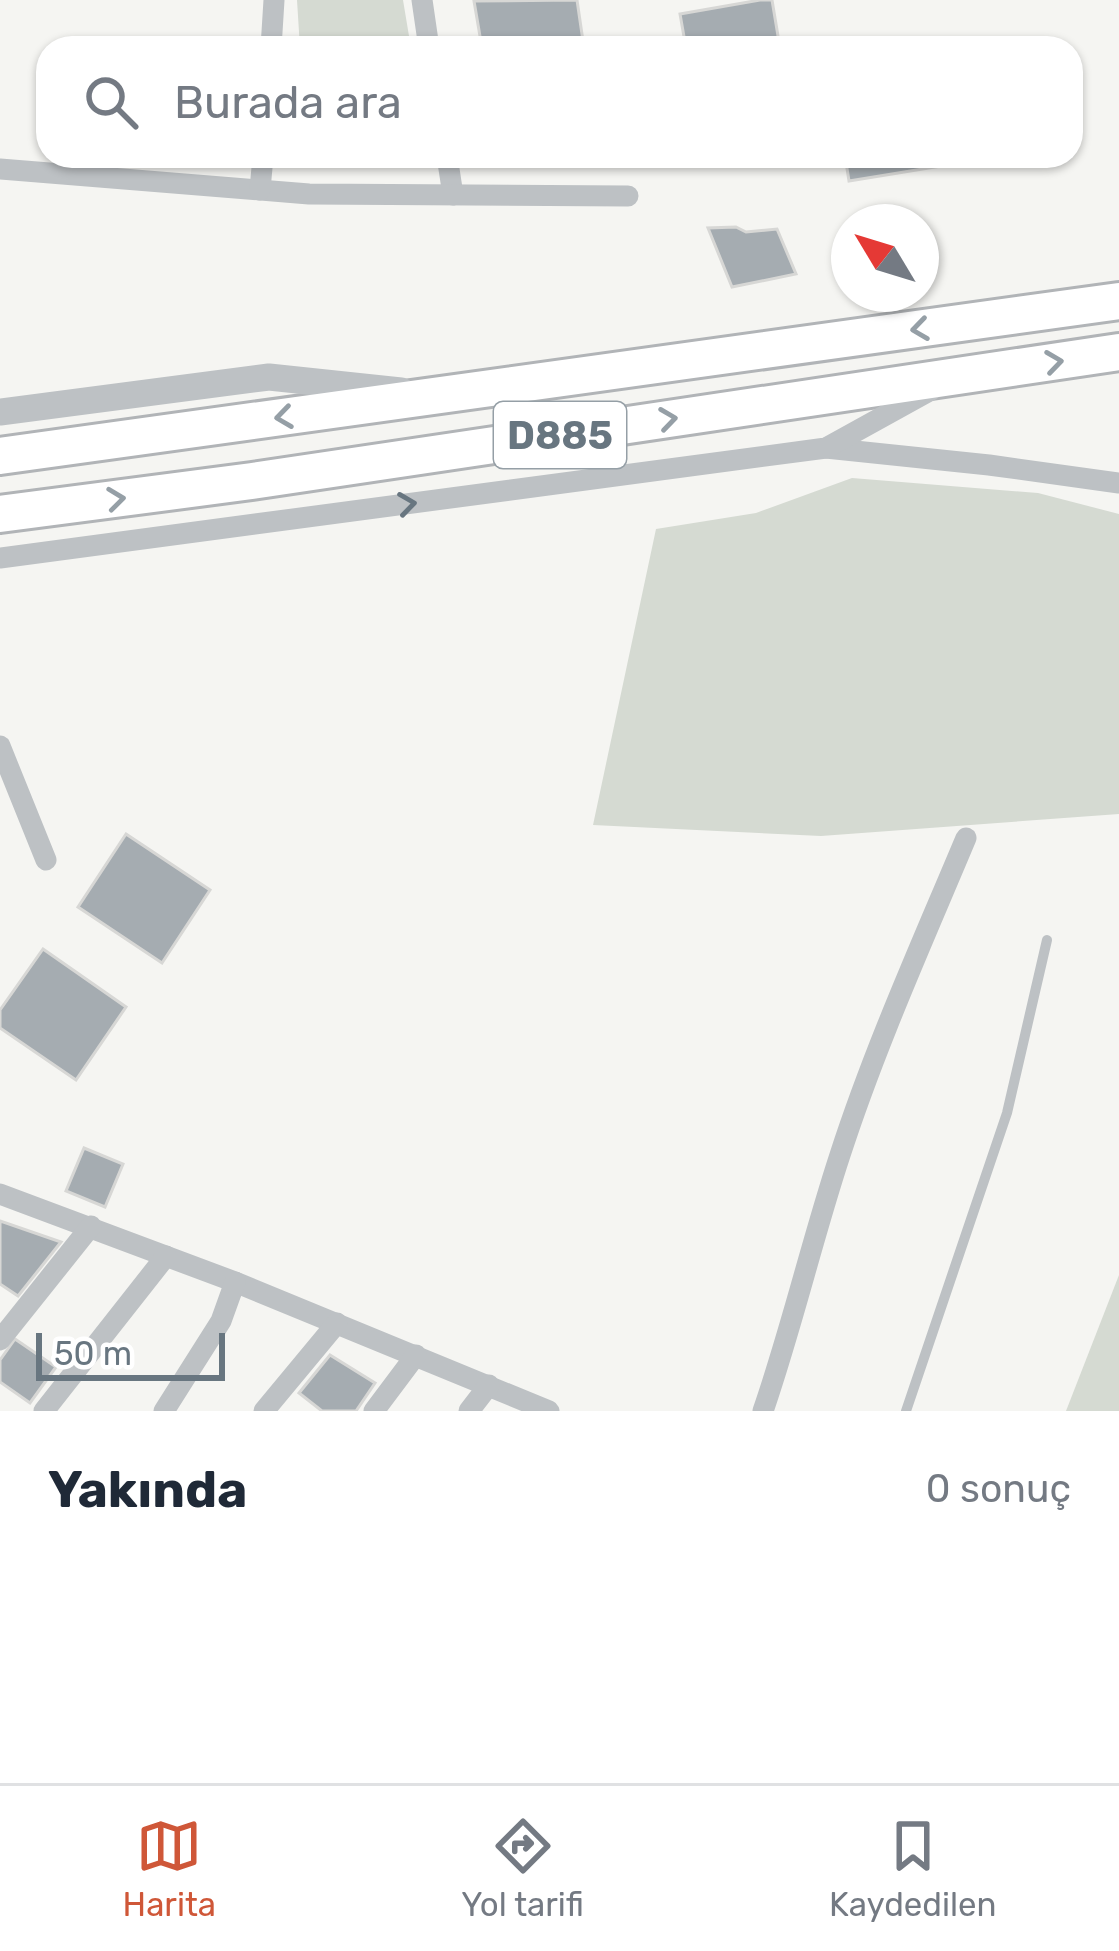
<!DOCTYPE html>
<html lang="tr">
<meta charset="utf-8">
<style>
:root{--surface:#fff;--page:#f6f6f7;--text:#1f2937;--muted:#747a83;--line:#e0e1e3;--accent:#cf5738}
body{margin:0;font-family:Rubik,sans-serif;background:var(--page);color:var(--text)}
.compass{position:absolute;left:831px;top:204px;width:108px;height:108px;border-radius:50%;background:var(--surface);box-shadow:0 3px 9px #0004;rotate:308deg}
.scale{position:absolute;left:36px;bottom:30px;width:189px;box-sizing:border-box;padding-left:12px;border:6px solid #687680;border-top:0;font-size:33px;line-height:42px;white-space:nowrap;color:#687680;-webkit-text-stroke:9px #fff;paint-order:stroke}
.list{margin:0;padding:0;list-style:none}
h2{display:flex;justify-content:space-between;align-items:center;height:156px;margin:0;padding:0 48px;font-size:51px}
h2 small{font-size:39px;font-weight:400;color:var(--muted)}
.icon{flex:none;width:66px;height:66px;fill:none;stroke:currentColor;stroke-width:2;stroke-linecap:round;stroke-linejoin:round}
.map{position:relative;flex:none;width:1119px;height:1411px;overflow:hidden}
.search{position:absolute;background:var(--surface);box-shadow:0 3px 9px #0004;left:36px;right:36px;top:36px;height:132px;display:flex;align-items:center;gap:30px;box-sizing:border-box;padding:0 42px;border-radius:36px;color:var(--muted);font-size:45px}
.sheet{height:372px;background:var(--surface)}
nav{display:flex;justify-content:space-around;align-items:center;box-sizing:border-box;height:168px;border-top:3px solid var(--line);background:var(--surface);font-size:33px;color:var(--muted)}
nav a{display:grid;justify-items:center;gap:6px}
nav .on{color:var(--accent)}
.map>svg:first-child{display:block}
.green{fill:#d5dad2}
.building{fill:#a5acb1;stroke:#d7d7d5;stroke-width:3}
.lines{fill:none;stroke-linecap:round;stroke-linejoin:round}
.trunk-casing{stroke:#b1b4b7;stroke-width:42}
.service{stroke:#bdc1c4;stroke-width:10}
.minor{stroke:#bdc1c4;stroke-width:21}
.tertiary{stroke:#bdc1c4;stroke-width:27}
.trunk{stroke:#fff;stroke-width:36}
.oneway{stroke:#959fa6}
.oneway2{stroke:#687680}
.labels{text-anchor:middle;stroke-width:12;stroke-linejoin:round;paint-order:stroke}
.shield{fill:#fff;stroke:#959fa6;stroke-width:3}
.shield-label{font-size:39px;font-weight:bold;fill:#687680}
</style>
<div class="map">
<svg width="1119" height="1411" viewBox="0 0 1119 1411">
<rect width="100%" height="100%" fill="#f5f5f2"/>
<!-- green -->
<g class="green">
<polygon points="297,0 403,0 411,48 300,48"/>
<polygon points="852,478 1038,493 1119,514 1119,814 821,836 593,825 656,529 756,513"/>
<polygon points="1119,1275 1119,1411 1066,1411"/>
</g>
<!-- building -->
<g class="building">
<polygon points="577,0 584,48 482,48 474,1"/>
<polygon points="760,0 772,0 780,48 686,48 680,14"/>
<polygon points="845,156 939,156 941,166 849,181"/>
<polygon points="736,227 746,232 777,229 796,274 732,287 708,228"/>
<polygon points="126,834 210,890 162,963 78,907"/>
<polygon points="43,949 126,1007 76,1080 0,1028 0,1010"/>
<polygon points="84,1148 123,1164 105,1207 66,1191"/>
<polygon points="0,1221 61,1242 18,1296 0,1284"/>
<polygon points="15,1339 56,1367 30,1403 0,1382 0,1360"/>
<polygon points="330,1355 375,1383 356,1411 322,1411 299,1393"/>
</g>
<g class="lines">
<!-- trunk casing -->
<g class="trunk-casing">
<g id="trunk">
<polyline points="0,456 1119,301"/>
<polyline points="0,514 252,481 1119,352"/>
</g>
</g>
<!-- service -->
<polyline class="service" points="906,1411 1007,1113 1047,940"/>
<!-- minor -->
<g class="minor">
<polyline points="422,0 429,48"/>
<polyline points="271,48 274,0"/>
<polyline points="447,156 453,195"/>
<polyline points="0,169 309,194 628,196"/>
<polyline points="260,190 263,156"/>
<polyline points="826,448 989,465 1119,483"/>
<polyline points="0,558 826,448 931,390"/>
<polyline points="0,746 46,860"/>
<polyline points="0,1194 235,1282 549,1411"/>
<polyline points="0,1340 91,1226"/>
<polyline points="44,1411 166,1256"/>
<polyline points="164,1411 221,1321 235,1282"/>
<polyline points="264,1411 337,1323"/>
<polyline points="374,1411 416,1355"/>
<polyline points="469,1411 489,1385"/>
<path d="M763,1411C792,1327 812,1240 840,1155C875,1047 922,943 966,838"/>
</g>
<!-- tertiary -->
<polyline class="tertiary" points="0,412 269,377 401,391"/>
<!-- trunk -->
<use href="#trunk" class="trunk"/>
</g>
<!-- one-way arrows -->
<defs><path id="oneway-chevron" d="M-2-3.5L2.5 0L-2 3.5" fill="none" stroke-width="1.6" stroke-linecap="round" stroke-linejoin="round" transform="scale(3)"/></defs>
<g class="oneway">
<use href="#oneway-chevron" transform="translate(920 329) rotate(172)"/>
<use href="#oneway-chevron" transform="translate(1054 362) rotate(-8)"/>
<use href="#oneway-chevron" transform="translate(284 417) rotate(172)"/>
<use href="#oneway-chevron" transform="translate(668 419) rotate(-8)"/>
<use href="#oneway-chevron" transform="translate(116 499) rotate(-7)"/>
</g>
<use class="oneway2" href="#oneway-chevron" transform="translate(407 504) rotate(-8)"/>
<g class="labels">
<!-- shield labels -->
<rect class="shield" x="494" y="402" width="132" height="66" rx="9"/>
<g class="shield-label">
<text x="560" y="449">D885</text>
</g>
</g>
</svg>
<svg class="compass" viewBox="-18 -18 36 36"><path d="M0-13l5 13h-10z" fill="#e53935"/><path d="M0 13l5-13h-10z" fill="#747a83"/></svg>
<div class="scale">50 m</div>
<div class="search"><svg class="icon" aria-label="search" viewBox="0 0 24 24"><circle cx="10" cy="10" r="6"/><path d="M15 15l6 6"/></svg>Burada ara</div>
</div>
<section class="sheet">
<h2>Yakında<small>0 sonuç</small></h2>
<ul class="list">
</ul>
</section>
<nav>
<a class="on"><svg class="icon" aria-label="map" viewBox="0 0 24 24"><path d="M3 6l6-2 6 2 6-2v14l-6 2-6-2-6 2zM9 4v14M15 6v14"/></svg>Harita</a>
<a><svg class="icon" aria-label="directions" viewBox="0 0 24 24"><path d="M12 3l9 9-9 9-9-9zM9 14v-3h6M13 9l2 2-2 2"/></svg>Yol tarifi</a>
<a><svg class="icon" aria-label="saved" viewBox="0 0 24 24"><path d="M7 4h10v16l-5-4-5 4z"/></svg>Kaydedilen</a>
</nav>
